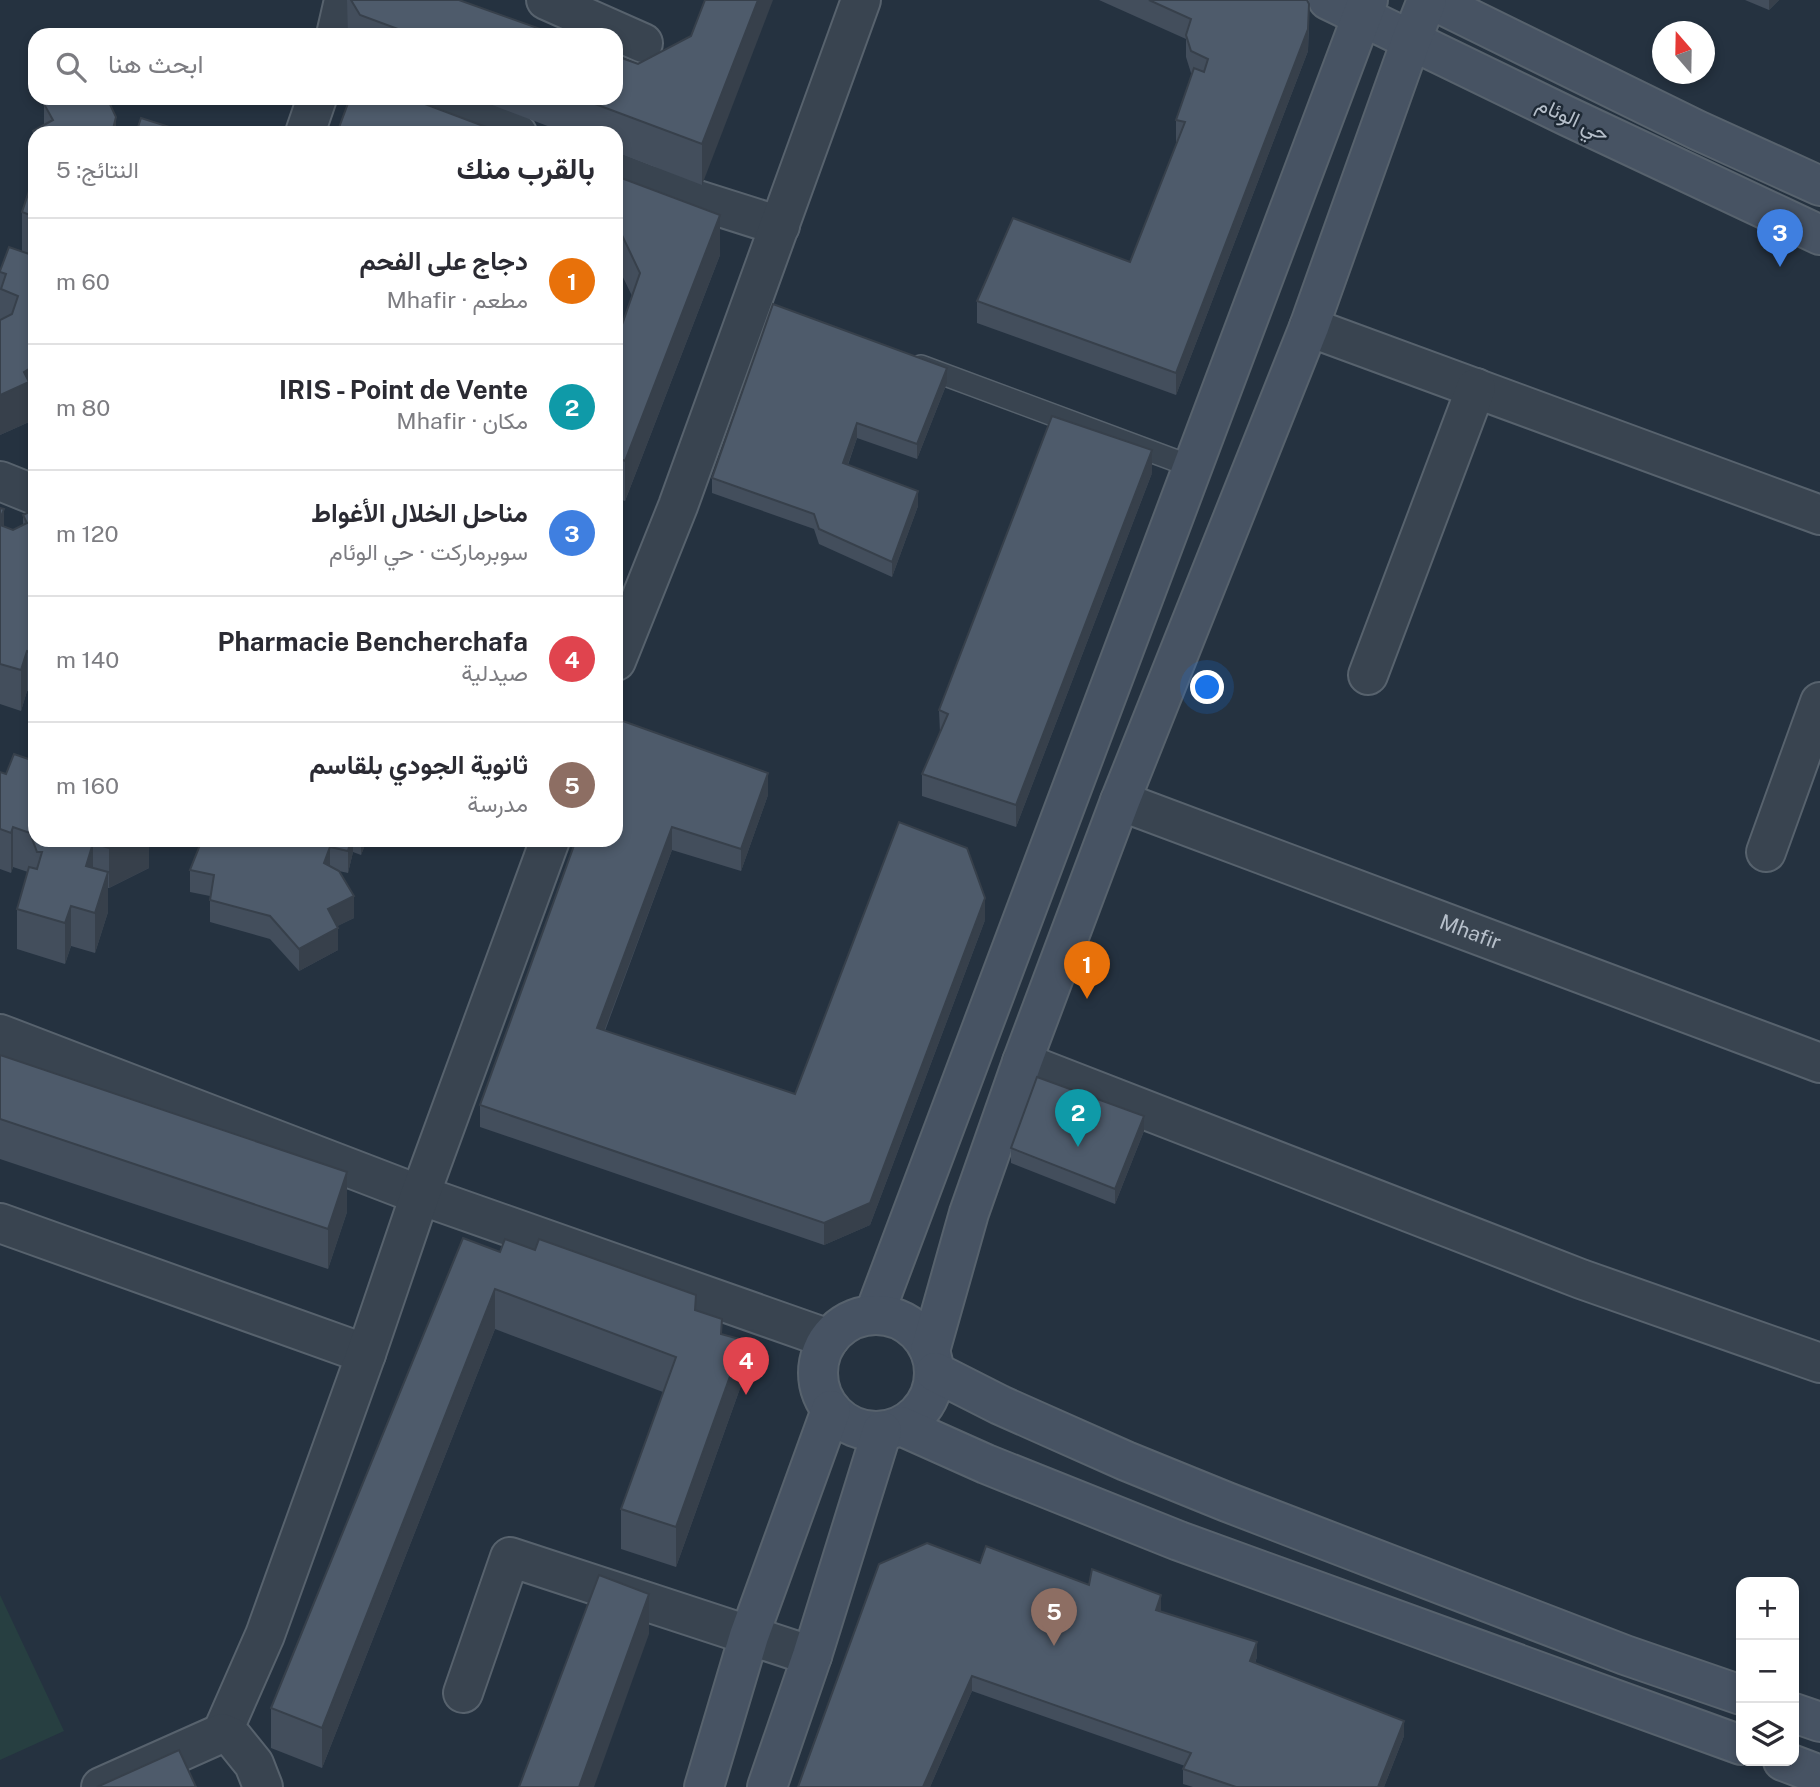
<!DOCTYPE html>
<html lang="ar">
<meta charset="utf-8">
<style>
:root{--surface:#fff;--page:#f7f7f7;--text:#2b2b33;--muted:#7c7c81;--line:#e1e1e2;--accent:#ea580c}
body{margin:0;font-family:"Public Sans",Vazirmatn,sans-serif;background:var(--page);color:var(--text);direction:rtl}
.controls{position:absolute;right:21px;bottom:21px;display:grid;overflow:hidden;border-radius:14px;box-shadow:0 4px 10px #0003}
.controls button{width:63px;height:63px;display:grid;place-items:center;padding:0;border:0;border-bottom:2px solid var(--line);background:var(--surface);color:var(--text);font:35px sans-serif}
.compass{position:absolute;left:1652px;top:21px;width:63px;height:63px;border-radius:50%;background:var(--surface);box-shadow:0 4px 10px #0003;rotate:340deg}
.you{position:absolute;left:1208px;top:688px;width:24px;height:24px;margin:-18px;border:5px solid #fff;border-radius:50%;background:#1a73e8;box-shadow:0 0 0 10px #1a73e833}
.badge{display:grid;place-items:center;width:46px;height:46px;border-radius:50%;background:var(--accent);color:#fff;font-size:23px;font-weight:700}
.pin{position:absolute;translate:-50% -58px;filter:drop-shadow(0 2px 4px #0008)}
.pin::after{content:'';position:absolute;top:37px;width:24px;height:21px;background:inherit;clip-path:polygon(0 0,100% 0,50% 100%)}
.list{margin:0;padding:0;list-style:none}
h2{display:flex;justify-content:space-between;align-items:center;height:91px;margin:0;padding:0 28px;font-size:30px}
h2 small{font-size:23px;font-weight:400;color:var(--muted)}
.list li{display:grid;grid-template-columns:46px 1fr auto;gap:21px;align-items:center;box-sizing:border-box;height:126px;padding:0 28px;border-top:2px solid var(--line)}
.list b{display:block;font-size:26px;white-space:nowrap}
.list p{margin:0;font-size:23px;white-space:nowrap;color:var(--muted)}
.list em{font-size:23px;font-style:normal;color:var(--muted)}
.icon{flex:none;width:38px;height:38px;fill:none;stroke:currentColor;stroke-width:2;stroke-linecap:round;stroke-linejoin:round}
.map{position:relative;flex:none;width:1820px;height:1787px;overflow:hidden;direction:ltr}
.search{position:absolute;background:var(--surface);box-shadow:0 4px 10px #0003;left:28px;top:28px;width:595px;height:77px;display:flex;align-items:center;gap:18px;box-sizing:border-box;padding:0 24px;border-radius:21px;color:var(--muted);font-size:26px}
.panel{position:absolute;background:var(--surface);box-shadow:0 4px 10px #0003;left:28px;top:126px;width:595px;height:721px;border-radius:21px;direction:rtl}
.map>svg:first-child{display:block}
.green{fill:#273f41}
.lines{fill:none;stroke-linecap:round;stroke-linejoin:round}
.lane-casing{stroke:#57626d;stroke-width:24}
.street-casing{stroke:#57626d;stroke-width:42}
.secondary-casing{stroke:#57626d;stroke-width:42}
.lane{stroke:#394450;stroke-width:21}
.street{stroke:#394450;stroke-width:38}
.secondary{stroke:#475363;stroke-width:38}
.wall{fill:#434e5c}
.shaded-wall{fill:#37404b}
.building{fill:#4e5b6b;stroke:#37404b;stroke-width:2}
.labels{text-anchor:middle;stroke-width:5;stroke-linejoin:round;paint-order:stroke}
.street-label{font-size:21px;fill:#b6bfca;stroke:#1e2935}
</style>
<div class="map">
<svg width="1820" height="1787" viewBox="0 0 1820 1787">
<rect width="100%" height="100%" fill="#253240"/>
<!-- green -->
<polygon class="green" points="0,1595 64,1731 0,1760"/>
<g class="lines">
<!-- lane casing -->
<g class="lane-casing">
<polyline id="lane" points="921,366 1193,467"/>
</g>
<!-- street casing -->
<g class="street-casing">
<g id="street">
<polyline points="546,0 643,43"/>
<polyline points="336,35 344,0"/>
<polyline points="429,98 517,133"/>
<polyline points="305,133 317,98"/>
<polyline points="616,172 644,183 780,226"/>
<polyline points="1309,327 1820,515"/>
<polyline points="0,481 35,495"/>
<polyline points="616,661 678,506 861,0"/>
<polyline points="1368,675 1476,388"/>
<path id="s1" d="M1120,801L1820,1063"/>
<polyline points="1766,852 1820,702"/>
<polyline points="0,1034 420,1195 829,1339"/>
<polyline points="1022,1062 1581,1279 1820,1363"/>
<polyline points="0,1223 366,1354"/>
<polyline points="463,1693 510,1557 812,1656"/>
<polyline points="222,1733 265,1635 366,1354 420,1195 550,840"/>
<polyline points="101,1787 222,1733 233,1738 254,1764 263,1787"/>
</g>
</g>
<!-- secondary casing -->
<g class="secondary-casing">
<g id="secondary">
<polyline points="1328,0 1567,116 1820,235"/>
<polyline points="1432,0 1697,130 1820,186"/>
<polyline points="874,1315 1368,0"/>
<circle cx="876" cy="1373" r="58"/>
<polyline points="930,1351 969,1213 1022,1062 1120,801 1309,327 1411,41 1427,0"/>
<polyline points="935,1372 1000,1405 1126,1461 1227,1502 1625,1655 1741,1695"/>
<polyline points="901,1426 986,1464 1179,1541 1741,1745"/>
<polyline points="1794,1713 1820,1722"/>
<polyline points="1783,1761 1820,1775"/>
<polyline points="704,1787 749,1636 831,1410"/>
<polyline points="767,1787 812,1656 882,1431"/>
</g>
</g>
<!-- lane -->
<use href="#lane" class="lane"/>
<!-- street -->
<use href="#street" class="street"/>
<!-- secondary -->
<use href="#secondary" class="secondary"/>
</g>
<!-- wall -->
<g class="wall">
<polygon points="347,0 459,0 557,35 348,35"/>
<polygon points="705,0 702,185 616,152 616,133 566,133 474,98 616,98 638,64 691,36"/>
<polygon points="1099,0 1307,0 1309,26 1308,51 1176,395 977,323 977,301 1130,262 1177,142 1176,142 1176,120 1192,74 1191,73 1186,57 1186,39"/>
<polygon points="1745,0 1779,0 1769,10"/>
<polygon points="44,104 116,133 35,133 35,176 33,171 33,131 44,125"/>
<polygon points="616,176 720,255 625,501 616,498 616,342 632,296 620,271 616,269"/>
<polygon points="35,193 35,405 29,409 29,422 0,435 0,271 22,251 22,212"/>
<polygon points="947,383 917,459 857,438 848,465 918,506 892,577 819,544 814,529 712,493 712,478"/>
<polygon points="1152,473 1016,827 922,796 922,774 940,733 939,710"/>
<polygon points="0,508 4,526 13,530 23,525 23,515 35,509 35,694 27,691 21,711 0,704"/>
<polygon points="34,767 35,840 149,840 149,868 109,888 108,888 108,912 95,953 71,946 65,964 17,949 17,909 28,872 13,867 11,873 0,869 0,772 6,774"/>
<polygon points="768,795 741,871 672,850 605,1031 795,1094 985,920 870,1225 824,1245 480,1127 480,1105 576,840"/>
<polygon points="202,840 367,840 361,855 353,852 348,873 339,871 354,918 337,926 338,950 299,971 270,939 210,922 210,896 190,892 190,870"/>
<polygon points="0,1055 347,1212 328,1269 0,1159"/>
<polygon points="1144,1131 1115,1204 1011,1163 1011,1148"/>
<polygon points="500,1252 696,1310 722,1334 743,1380 676,1567 621,1549 621,1509 663,1392 495,1329 322,1768 271,1748 271,1708"/>
<polygon points="980,1563 1089,1585 1161,1610 1161,1612 1257,1657 1255,1663 1404,1736 1384,1787 1193,1787 1183,1784 1183,1769 1185,1766 972,1691 930,1787 798,1787"/>
</g>
<!-- shaded-wall -->
<g class="shaded-wall">
<polygon points="758,0 773,0 702,185 702,144"/>
<polygon points="1769,0 1779,0 1769,10"/>
<polygon points="1309,4 1308,51 1176,395 1176,373"/>
<polygon points="116,117 116,133 111,133"/>
<polygon points="720,215 720,255 625,501 625,461"/>
<polygon points="35,365 35,405 29,409 29,422 0,435 0,395 24,372"/>
<polygon points="947,368 947,383 917,459 917,444"/>
<polygon points="857,423 857,438 843,478 843,463"/>
<polygon points="1152,450 1152,473 1016,827 1016,805"/>
<polygon points="918,491 918,506 892,577 892,562"/>
<polygon points="4,509 4,549 0,560 0,519"/>
<polygon points="27,651 27,691 21,711 21,670"/>
<polygon points="768,773 768,795 741,871 741,849"/>
<polygon points="13,827 13,867 11,873 11,833"/>
<polygon points="672,827 672,850 597,1050 597,1028"/>
<polygon points="125,840 149,840 149,868 109,888 109,848"/>
<polygon points="351,840 353,840 353,852 348,873 348,851"/>
<polygon points="361,840 367,840 361,855"/>
<polygon points="93,843 93,883 86,866"/>
<polygon points="330,847 330,869 324,863"/>
<polygon points="108,872 108,912 95,953 95,913"/>
<polygon points="354,896 354,918 328,931 328,909"/>
<polygon points="985,898 985,920 870,1225 824,1245 824,1223"/>
<polygon points="71,906 71,946 65,964 65,923"/>
<polygon points="338,928 338,950 299,971 299,949"/>
<polygon points="1144,1116 1144,1131 1115,1204 1115,1189"/>
<polygon points="347,1172 347,1212 328,1269 328,1229"/>
<polygon points="495,1289 495,1329 322,1768 322,1728"/>
<polygon points="743,1340 743,1380 676,1567 676,1527"/>
<polygon points="649,1594 649,1634 594,1787 579,1787"/>
<polygon points="1161,1595 1161,1610 1156,1625 1156,1610"/>
<polygon points="1257,1642 1257,1657 1250,1676 1250,1661"/>
<polygon points="972,1676 972,1691 930,1787 923,1787"/>
<polygon points="1404,1721 1404,1736 1384,1787 1378,1787"/>
</g>
<!-- building -->
<g class="building">
<polygon points="351,0 459,0 557,35 414,35 360,15"/>
<polygon points="705,0 758,0 702,144 579,98 616,98 616,56 638,64 691,36"/>
<polygon points="1149,0 1307,0 1309,4 1308,29 1176,373 977,301 1013,218 1130,262 1185,122 1176,120 1194,68 1204,72 1208,59 1191,51 1186,35 1191,19"/>
<polygon points="55,98 107,98 116,117 112,133 35,133 35,135 33,131 53,120 44,104"/>
<polygon points="350,98 409,98 502,133 337,133"/>
<polygon points="141,118 182,131 181,133 136,133"/>
<polygon points="616,176 720,215 625,461 616,457 616,342 640,273 620,231 616,229"/>
<polygon points="29,191 35,193 35,217 22,212"/>
<polygon points="35,239 35,365 24,372 29,382 0,395 0,320 12,314 18,296 1,289 6,274 0,272 0,271 9,247 29,254"/>
<polygon points="773,304 947,368 917,444 857,423 843,463 918,491 892,562 819,529 814,514 712,478"/>
<polygon points="1052,416 1152,450 1016,805 922,774 948,714 939,710"/>
<polygon points="0,508 4,509 0,519"/>
<polygon points="35,509 35,654 27,651 21,670 0,664 0,525 13,530 27,523 23,515"/>
<polygon points="620,720 768,773 741,849 672,827 597,1028 795,1094 899,822 967,848 985,898 870,1203 824,1223 480,1105 576,840 616,840 616,730"/>
<polygon points="14,754 34,761 33,767 35,768 35,840 125,840 109,848 93,843 86,866 108,872 95,913 71,906 65,923 17,909 29,867 37,869 42,852 37,852 30,833 13,827 11,833 0,829 0,772 6,774"/>
<polygon points="202,840 351,840 348,851 330,847 324,863 339,871 354,896 328,909 338,928 299,949 270,916 210,900 214,875 190,870"/>
<polygon points="0,1055 347,1172 328,1229 0,1119"/>
<polygon points="1037,1077 1144,1116 1115,1189 1011,1148"/>
<polygon points="463,1238 500,1252 505,1239 535,1250 539,1239 696,1295 695,1310 722,1319 721,1334 743,1340 676,1527 621,1509 676,1357 495,1289 322,1728 271,1708"/>
<polygon points="927,1543 980,1563 986,1546 1089,1585 1092,1569 1161,1595 1156,1610 1257,1642 1250,1661 1404,1721 1378,1787 1236,1787 1183,1769 1191,1753 972,1676 923,1787 798,1787 879,1564"/>
<polygon points="599,1575 649,1594 579,1787 519,1787"/>
<polygon points="179,1750 196,1787 97,1787"/>
</g>
<g class="labels">
<!-- street labels -->
<g class="street-label">
<text transform="translate(1573 119) rotate(25)" y="7">حي الوئام</text>
<text dy="7" stroke="none"><textPath href="#s1" startOffset="374">Mhafir</textPath></text>
</g>
</g>
</svg>
<div class="controls">
<button>+</button>
<button>−</button>
<button><svg class="icon" aria-label="layers" viewBox="0 0 24 24"><path d="M12 4l9 5-9 5-9-5zM3 14l9 5 9-5"/></svg></button>
</div>
<svg class="compass" viewBox="-18 -18 36 36"><path d="M0-13l5 13h-10z" fill="#e53935"/><path d="M0 13l5-13h-10z" fill="#7c7c81"/></svg>
<div class="you"></div>
<div class="pin badge" style="left:1087px;top:999px;background:#e8710a">1</div>
<div class="pin badge" style="left:1078px;top:1147px;background:#0f9aa8">2</div>
<div class="pin badge" style="left:1780px;top:267px;background:#3f7fe0">3</div>
<div class="pin badge" style="left:746px;top:1395px;background:#e0444e">4</div>
<div class="pin badge" style="left:1054px;top:1646px;background:#8d6e63">5</div>
<div class="search"><svg class="icon" aria-label="search" viewBox="0 0 24 24"><circle cx="10" cy="10" r="6"/><path d="M15 15l6 6"/></svg>ابحث هنا</div>
<section class="panel">
<h2>بالقرب منك<small>النتائج: 5</small></h2>
<ul class="list">
<li><span class="badge" style="background:#e8710a">1</span><div><b>دجاج على الفحم</b><p>مطعم · Mhafir</p></div><em>60 m</em></li>
<li><span class="badge" style="background:#0f9aa8">2</span><div><b>IRIS - Point de Vente</b><p>مكان · Mhafir</p></div><em>80 m</em></li>
<li><span class="badge" style="background:#3f7fe0">3</span><div><b>مناحل الخلال الأغواط</b><p>سوبرماركت · حي الوئام</p></div><em>120 m</em></li>
<li><span class="badge" style="background:#e0444e">4</span><div><b>Pharmacie Bencherchafa</b><p>صيدلية</p></div><em>140 m</em></li>
<li><span class="badge" style="background:#8d6e63">5</span><div><b>ثانوية الجودي بلقاسم</b><p>مدرسة</p></div><em>160 m</em></li>
</ul>
</section>
</div>
